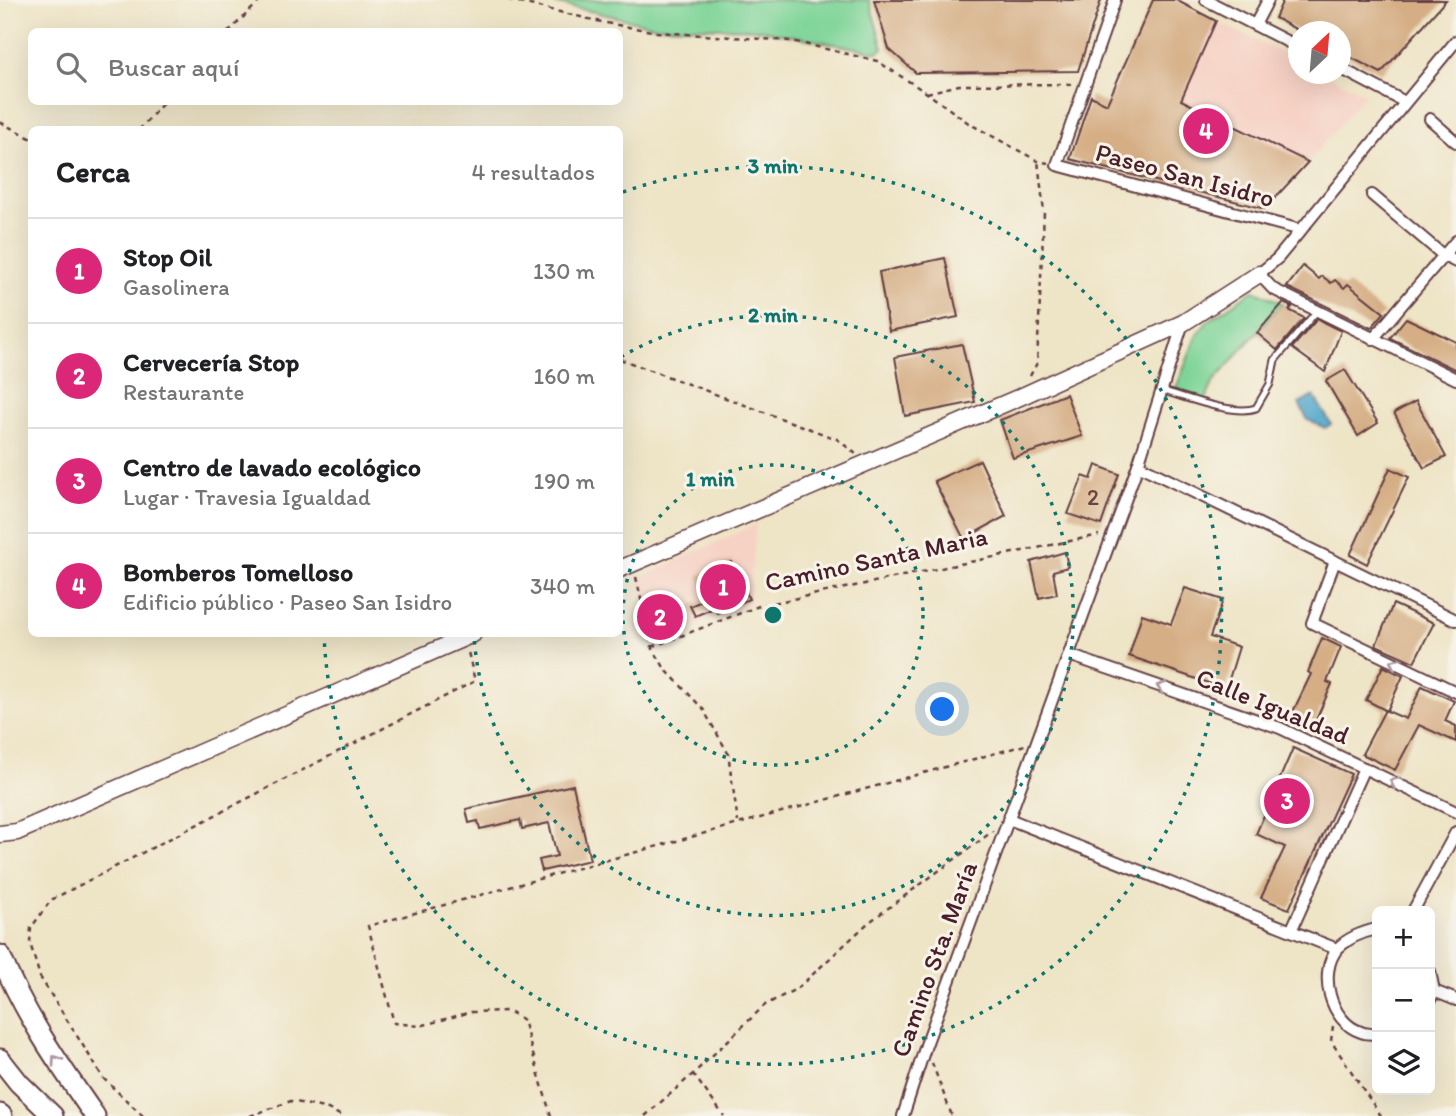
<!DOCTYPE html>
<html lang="es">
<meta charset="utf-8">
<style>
:root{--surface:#fff;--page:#f2f2f2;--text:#202124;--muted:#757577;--line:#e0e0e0;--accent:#db2777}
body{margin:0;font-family:Itim,sans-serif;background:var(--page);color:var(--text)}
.controls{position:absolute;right:21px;bottom:21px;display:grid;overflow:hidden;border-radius:10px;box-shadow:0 7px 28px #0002}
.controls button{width:63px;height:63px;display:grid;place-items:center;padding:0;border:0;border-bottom:2px solid var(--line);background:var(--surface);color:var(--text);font:35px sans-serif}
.compass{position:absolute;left:1288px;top:21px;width:63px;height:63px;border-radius:50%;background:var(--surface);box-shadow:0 7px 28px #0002;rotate:26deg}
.you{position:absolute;left:943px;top:710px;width:24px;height:24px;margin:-18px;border:5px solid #fff;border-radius:50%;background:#1a73e8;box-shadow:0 0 0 10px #1a73e833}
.badge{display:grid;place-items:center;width:46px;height:46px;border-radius:50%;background:var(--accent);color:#fff;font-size:23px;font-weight:700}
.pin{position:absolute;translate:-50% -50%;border:4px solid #fff;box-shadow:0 2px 7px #0006}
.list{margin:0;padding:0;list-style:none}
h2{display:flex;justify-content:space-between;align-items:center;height:91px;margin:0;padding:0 28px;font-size:30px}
h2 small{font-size:23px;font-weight:400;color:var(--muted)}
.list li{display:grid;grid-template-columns:46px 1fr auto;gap:21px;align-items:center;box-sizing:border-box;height:105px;padding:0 28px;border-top:2px solid var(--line)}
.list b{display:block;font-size:26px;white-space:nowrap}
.list p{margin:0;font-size:23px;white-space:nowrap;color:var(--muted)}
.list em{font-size:23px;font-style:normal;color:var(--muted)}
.icon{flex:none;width:38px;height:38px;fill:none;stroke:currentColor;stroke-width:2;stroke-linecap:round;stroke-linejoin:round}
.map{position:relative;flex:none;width:1456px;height:1116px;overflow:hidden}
.search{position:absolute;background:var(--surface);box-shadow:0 7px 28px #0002;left:28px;top:28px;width:595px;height:77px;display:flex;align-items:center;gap:18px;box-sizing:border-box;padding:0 24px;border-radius:10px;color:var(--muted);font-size:26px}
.panel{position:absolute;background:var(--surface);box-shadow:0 7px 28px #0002;left:28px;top:126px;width:595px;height:511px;border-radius:10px}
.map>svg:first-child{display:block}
.built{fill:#f6d2c5}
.green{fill:#7ed498;stroke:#647a62;stroke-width:2}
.water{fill:#4ba5c9;stroke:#4a627a;stroke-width:2}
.building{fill:#d5ae85}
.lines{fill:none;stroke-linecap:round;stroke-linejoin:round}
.lane-casing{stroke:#633d42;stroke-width:9}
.street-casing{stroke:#633d42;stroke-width:14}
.secondary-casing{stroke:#633d42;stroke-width:19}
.highway-casing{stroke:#633d42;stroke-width:23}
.path{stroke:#633d42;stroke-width:2.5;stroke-dasharray:5 5;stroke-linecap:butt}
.lane{stroke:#fff;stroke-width:5}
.street{stroke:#fff;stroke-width:10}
.secondary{stroke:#fff;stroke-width:16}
.highway{stroke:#fff;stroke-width:19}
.oneway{stroke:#ae9aa0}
.ring{fill:none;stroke:#0f766e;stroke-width:3.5;stroke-dasharray:3.5 7}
.labels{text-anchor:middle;stroke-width:6;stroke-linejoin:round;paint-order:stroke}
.number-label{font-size:23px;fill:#6d4342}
.street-label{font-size:26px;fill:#4a1f2b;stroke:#f7f3e8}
.centre{fill:#0f766e;stroke:#f7f3e8;stroke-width:3.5}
.ring-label{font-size:21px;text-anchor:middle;font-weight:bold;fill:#0f766e;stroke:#f7f3e8;stroke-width:6;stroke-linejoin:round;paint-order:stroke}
</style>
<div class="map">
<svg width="1456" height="1116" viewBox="0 0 1456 1116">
<rect width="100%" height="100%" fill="#f7f3e8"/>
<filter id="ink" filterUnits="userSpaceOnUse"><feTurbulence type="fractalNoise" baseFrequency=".0143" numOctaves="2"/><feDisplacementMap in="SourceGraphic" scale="14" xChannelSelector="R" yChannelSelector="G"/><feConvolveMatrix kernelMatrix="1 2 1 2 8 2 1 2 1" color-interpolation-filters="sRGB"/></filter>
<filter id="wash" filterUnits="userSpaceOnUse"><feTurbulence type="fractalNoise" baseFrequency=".00686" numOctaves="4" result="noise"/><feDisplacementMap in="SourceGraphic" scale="28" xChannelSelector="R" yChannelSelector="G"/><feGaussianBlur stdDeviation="1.57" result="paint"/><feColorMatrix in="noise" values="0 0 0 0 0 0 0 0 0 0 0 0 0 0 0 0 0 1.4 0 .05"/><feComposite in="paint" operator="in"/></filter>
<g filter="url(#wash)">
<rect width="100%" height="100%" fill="#eee4c6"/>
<!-- built -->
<g class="built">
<polygon points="1216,21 1298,61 1298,74 1324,74 1366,94 1308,162 1181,100"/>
<polygon points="756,524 749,605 654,642 639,578"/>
</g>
<!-- green -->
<g class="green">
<polygon points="541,0 869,0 883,48 878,52 871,51 756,29 656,26"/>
<polygon points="1254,290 1282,303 1280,306 1214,381 1205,401 1175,391 1197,335 1208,321"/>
</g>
<!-- water -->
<polygon class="water" points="1314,396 1331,424 1325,428 1308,420 1299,404"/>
<g id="blocks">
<!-- building -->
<g class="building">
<polygon points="874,0 1101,0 1078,71 916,73 889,49"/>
<polygon points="1153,0 1176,0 1216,21 1181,100 1308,162 1265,209 1070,159 1091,96 1107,104"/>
<polygon points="1283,0 1446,0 1381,73 1340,52 1340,32 1301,32 1275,18"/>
<polygon points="945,258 958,317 889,331 879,272"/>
<polygon points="1303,266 1319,279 1322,276 1331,283 1335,280 1344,288 1348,284 1384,313 1371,328 1287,287"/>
<polygon points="1283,303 1292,307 1289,310 1304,318 1277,350 1257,333"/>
<polygon points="1406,318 1456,342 1456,370 1390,338"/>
<polygon points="1317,319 1341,331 1325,372 1292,348"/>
<polygon points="962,344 975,402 905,416 895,357"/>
<polygon points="1345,370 1378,423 1358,436 1326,381"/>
<polygon points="1066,394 1082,436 1013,458 1000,420"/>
<polygon points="1416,401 1446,457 1424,468 1394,413"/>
<polygon points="980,460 1006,516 964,539 934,481"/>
<polygon points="1096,465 1119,474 1101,525 1068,514 1083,476 1091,479"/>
<polygon points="1390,468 1409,477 1367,564 1350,555"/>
<polygon points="1065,552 1068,567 1053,571 1057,594 1039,598 1031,562"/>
<polygon points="731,562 749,599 717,613 714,608 695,616 690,606 709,598 698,576"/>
<polygon points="1185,588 1223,600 1210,637 1239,647 1226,689 1129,656 1142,614 1171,624"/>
<polygon points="1393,604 1434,623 1414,662 1376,645"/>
<polygon points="671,606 675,625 654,629 650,610"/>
<polygon points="1322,638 1341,647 1327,682 1332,684 1311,731 1289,720 1311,674 1308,672"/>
<polygon points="1383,666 1403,676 1387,711 1366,700"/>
<polygon points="1422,686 1454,701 1445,721 1456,726 1456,742 1419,725 1395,770 1362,754 1385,710 1406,719"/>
<polygon points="1293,748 1351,774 1289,909 1261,898 1285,847 1256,834"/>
<polygon points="573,785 590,860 542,871 539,860 557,856 549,823 522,829 520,820 480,829 478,821 469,823 466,809"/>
</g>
</g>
</g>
<g filter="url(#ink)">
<use href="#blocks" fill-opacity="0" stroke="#633d42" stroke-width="2"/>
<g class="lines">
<!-- lane casing -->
<g class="lane-casing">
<path id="lane" d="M1163,391C1186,397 1234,416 1256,408L1270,384L1275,360L1317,311"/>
</g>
<!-- street casing -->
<g class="street-casing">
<g id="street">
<polyline points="1115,0 1057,165 1301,230"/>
<polyline points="1206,0 1298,47"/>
<polyline points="1255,25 1268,0"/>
<polyline points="1456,41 1301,230 1278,258 1259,274 1273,289 1456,379"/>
<polyline points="1340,68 1405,102"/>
<polyline points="1430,119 1456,142"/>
<polyline points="1372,195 1444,256 1456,262"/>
<polyline points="1373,339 1456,241"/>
<polyline points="1138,465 1456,620"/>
<polyline points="1335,561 1312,623 1456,692"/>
<polyline points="1069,655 1280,728 1456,812"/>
<polyline points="1009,819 1337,949"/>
<polyline points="1413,911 1456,832"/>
<path d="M1377,929C1363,932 1349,937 1338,948C1317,972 1330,1022 1361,1032C1365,1034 1372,1034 1377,1034"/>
<polyline points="1291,931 1364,768"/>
<polyline points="1430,971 1434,991 1430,1000"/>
<polyline points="1434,991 1456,1000"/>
<polyline points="903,1116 926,1045 1138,465 1183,323"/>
</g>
</g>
<!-- secondary casing -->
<g class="secondary-casing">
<g id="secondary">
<polyline points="620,569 1020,397 1183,323 1259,274"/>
<polyline points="0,834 17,832 473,634"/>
</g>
</g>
<!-- highway casing -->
<g class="highway-casing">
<g id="highway">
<path d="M0,955C25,1015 58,1063 95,1116"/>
<polyline points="0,1059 19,1083 53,1116"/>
<polyline points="0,1114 2,1116"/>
</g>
</g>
<!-- path -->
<g class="path">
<polyline points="509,0 606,23 657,32 792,41 877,61 927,93 970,124 1038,161 1048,163"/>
<polyline points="228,32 261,0"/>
<polyline points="927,93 959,85 1074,84"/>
<polyline points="0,122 32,139"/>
<polyline points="139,130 164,102"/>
<polyline points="620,359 837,439 856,454"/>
<polyline points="1030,376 1037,363 1044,212 1038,161"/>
<polyline points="636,577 652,647 665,669 703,709 728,753 738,822"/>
<polyline points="652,647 759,606 1099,535"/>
<polyline points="1333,1026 1331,1041 1381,1116"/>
<polyline points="932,1063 952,1116"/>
<polyline points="693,1074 724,1116"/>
<polyline points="143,1116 104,1079 40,977 30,943 31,928 51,900 475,681 468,652"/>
<polyline points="250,1116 291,1101 328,1109 342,1116"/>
<polyline points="551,1116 523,1020 509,1011 471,1012 420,1026 394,1023 368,926 1025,745"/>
<polyline points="645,1116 693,1074 765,1005 798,988 868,923 993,831"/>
</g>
<!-- lane -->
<use href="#lane" class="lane"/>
<!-- street -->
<use href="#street" class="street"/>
<!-- secondary -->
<use href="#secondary" class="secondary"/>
<!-- highway -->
<use href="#highway" class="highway"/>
</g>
<!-- one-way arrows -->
<defs><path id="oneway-chevron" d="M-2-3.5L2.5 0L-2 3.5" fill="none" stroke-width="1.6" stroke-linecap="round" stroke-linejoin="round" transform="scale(1.75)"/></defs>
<g class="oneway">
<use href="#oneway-chevron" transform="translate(1394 663) rotate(-155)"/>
<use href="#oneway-chevron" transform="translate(1161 687) rotate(-161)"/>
<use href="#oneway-chevron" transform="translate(1394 782) rotate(-155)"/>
<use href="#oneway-chevron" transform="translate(56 1060) rotate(-125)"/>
</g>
</g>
<!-- distance rings -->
<g class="ring">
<circle cx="773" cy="615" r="150"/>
<path d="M621 357A300 300 0 1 1 474 636"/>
<path d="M623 192A449 449 0 1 1 324 635"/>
</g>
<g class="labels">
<!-- number labels -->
<g class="number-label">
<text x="1093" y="505">2</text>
</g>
<!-- street labels -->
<g class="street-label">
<text transform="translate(1185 175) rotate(15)" y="9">Paseo San Isidro</text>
<text transform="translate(876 559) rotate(-12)" y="9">Camino Santa Maria</text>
<text transform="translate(1273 706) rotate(22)" y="9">Calle Igualdad</text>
<text transform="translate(934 959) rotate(-70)" y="9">Camino Sta. María</text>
</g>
</g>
<circle cx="773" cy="615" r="10" class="centre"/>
<g class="ring-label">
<text x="773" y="173">3 min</text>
<text x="773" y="322">2 min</text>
<text x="710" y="486">1 min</text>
</g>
</svg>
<div class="controls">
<button>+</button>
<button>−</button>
<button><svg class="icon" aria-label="layers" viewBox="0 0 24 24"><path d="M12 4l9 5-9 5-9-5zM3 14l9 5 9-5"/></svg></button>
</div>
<svg class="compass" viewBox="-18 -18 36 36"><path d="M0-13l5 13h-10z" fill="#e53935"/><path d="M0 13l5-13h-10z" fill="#757577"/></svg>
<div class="you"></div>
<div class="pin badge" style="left:723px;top:587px">1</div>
<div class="pin badge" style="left:660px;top:617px">2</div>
<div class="pin badge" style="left:1287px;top:801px">3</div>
<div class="pin badge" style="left:1206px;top:131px">4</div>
<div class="search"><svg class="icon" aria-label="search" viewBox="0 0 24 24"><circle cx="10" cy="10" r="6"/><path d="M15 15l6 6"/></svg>Buscar aquí</div>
<section class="panel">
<h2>Cerca<small>4 resultados</small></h2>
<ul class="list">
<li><span class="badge">1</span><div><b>Stop Oil</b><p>Gasolinera</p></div><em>130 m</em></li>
<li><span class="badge">2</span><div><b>Cervecería Stop</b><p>Restaurante</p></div><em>160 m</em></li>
<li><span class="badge">3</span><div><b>Centro de lavado ecológico</b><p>Lugar · Travesia Igualdad</p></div><em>190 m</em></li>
<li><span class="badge">4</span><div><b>Bomberos Tomelloso</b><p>Edificio público · Paseo San Isidro</p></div><em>340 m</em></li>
</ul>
</section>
</div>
